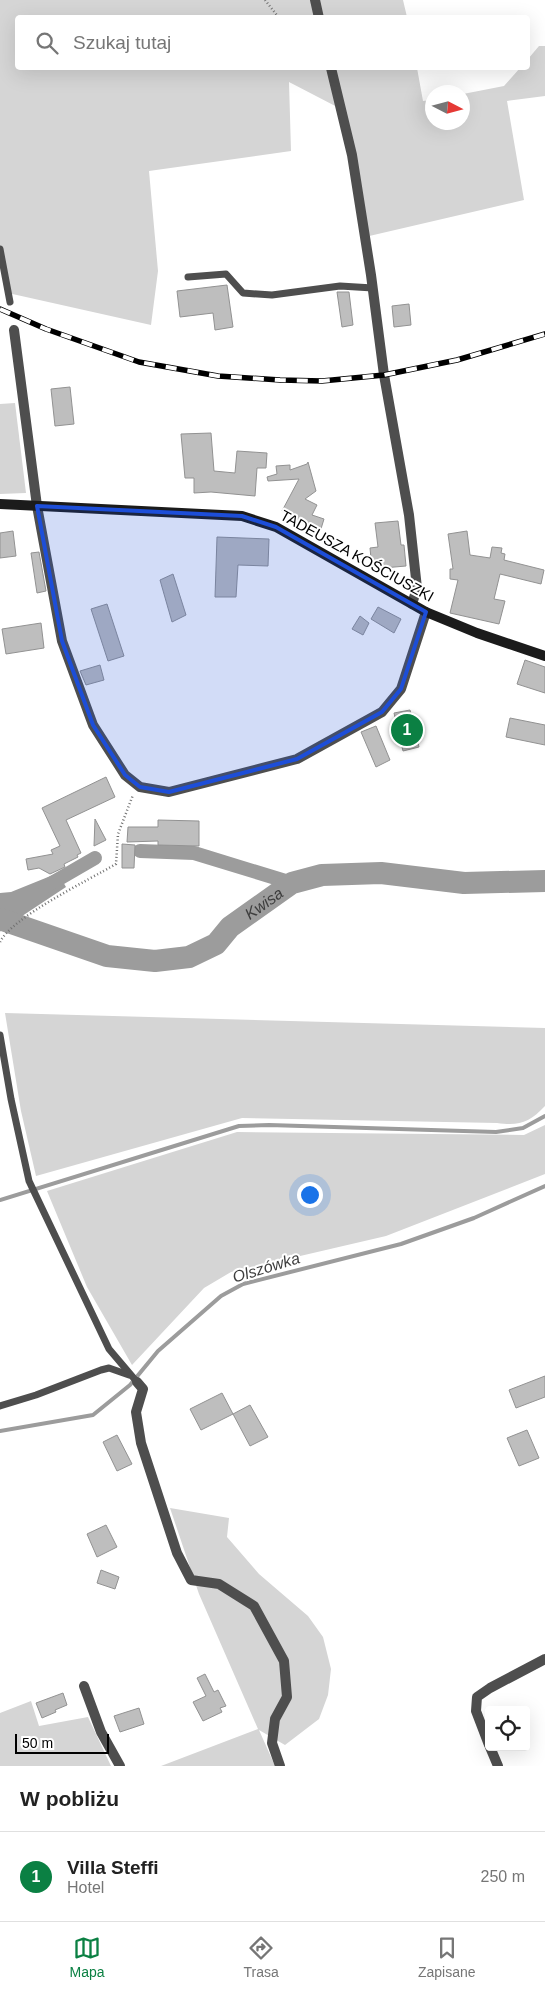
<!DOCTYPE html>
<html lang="pl">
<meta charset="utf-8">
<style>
:root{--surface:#fff;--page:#f2f2f2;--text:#222;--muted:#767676;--line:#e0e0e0;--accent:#0b8043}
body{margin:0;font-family:Arial,sans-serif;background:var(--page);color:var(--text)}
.controls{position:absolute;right:15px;bottom:15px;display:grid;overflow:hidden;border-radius:5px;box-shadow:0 5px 20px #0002}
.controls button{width:45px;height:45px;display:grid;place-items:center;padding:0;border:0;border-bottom:1px solid var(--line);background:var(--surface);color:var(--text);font:25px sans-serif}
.compass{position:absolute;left:425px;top:85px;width:45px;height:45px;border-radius:50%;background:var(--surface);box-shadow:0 5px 20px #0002;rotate:96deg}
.scale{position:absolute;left:15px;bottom:12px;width:94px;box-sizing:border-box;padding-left:5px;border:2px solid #000;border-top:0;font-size:14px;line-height:18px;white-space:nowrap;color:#000;-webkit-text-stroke:4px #fff;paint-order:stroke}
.you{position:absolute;left:309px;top:1194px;width:18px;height:18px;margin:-12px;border:4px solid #fff;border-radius:50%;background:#1a73e8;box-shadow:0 0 0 8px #1a73e833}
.badge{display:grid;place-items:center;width:32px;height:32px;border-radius:50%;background:var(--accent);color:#fff;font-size:16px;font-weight:700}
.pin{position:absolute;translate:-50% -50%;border:2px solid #fff;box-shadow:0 1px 5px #0006}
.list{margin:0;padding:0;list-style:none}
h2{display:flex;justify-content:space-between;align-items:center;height:65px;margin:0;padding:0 20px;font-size:21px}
h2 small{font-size:16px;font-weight:400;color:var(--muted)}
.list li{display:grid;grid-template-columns:32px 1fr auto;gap:15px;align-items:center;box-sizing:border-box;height:90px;padding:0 20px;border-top:1px solid var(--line)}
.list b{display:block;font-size:19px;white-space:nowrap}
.list p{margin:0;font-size:16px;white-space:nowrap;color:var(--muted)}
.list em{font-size:16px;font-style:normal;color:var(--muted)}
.icon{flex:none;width:28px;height:28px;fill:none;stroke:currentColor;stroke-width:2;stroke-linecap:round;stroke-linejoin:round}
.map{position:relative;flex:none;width:545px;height:1766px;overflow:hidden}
.search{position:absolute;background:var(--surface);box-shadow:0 5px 20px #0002;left:15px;right:15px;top:15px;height:55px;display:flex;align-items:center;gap:12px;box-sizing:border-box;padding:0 18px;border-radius:5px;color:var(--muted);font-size:19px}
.sheet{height:155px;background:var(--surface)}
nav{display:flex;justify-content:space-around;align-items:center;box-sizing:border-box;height:70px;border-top:1px solid var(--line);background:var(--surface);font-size:14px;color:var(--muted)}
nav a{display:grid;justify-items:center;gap:2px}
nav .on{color:var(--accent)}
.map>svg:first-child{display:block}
.green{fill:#d5d5d5}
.water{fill:#9c9c9c}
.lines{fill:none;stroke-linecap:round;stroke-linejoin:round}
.stream{stroke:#9c9c9c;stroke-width:4}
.canal{stroke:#9c9c9c;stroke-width:14}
.river{stroke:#9c9c9c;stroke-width:22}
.building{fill:#bebebe;stroke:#929292}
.path{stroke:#707070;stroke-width:2.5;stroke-dasharray:1 2.5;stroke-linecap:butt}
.lane{stroke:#4e4e4e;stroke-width:7}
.street{stroke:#4e4e4e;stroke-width:10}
.secondary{stroke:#1b1b1b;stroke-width:10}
.rail-casing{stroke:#000;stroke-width:5.5}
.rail{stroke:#fff;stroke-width:4;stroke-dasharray:11;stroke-linecap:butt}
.marked{fill:#1d4ed8;fill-opacity:0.2;stroke:#1d4ed8;stroke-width:4;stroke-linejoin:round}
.labels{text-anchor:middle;stroke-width:4;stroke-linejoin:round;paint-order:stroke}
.street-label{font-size:15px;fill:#000;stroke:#fff}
.water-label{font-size:16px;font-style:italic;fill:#3d3d3d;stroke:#fff}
</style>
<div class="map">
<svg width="545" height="1766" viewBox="0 0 545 1766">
<rect width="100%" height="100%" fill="#fff"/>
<!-- green -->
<g class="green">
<polygon points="0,0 403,0 407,17 18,18 18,68 417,68 423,101 432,100 432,122 462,122 463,94 504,86 520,68 528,68 528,59 539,46 545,46 545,96 507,101 524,200 365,237 341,109 289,82 291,151 149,171 158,271 151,325 8,293 0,249"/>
<polygon points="15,403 26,493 0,494 0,404"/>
<path d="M5,1013L545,1028V1106C529,1123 519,1126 497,1123L242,1118L36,1176L21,1111Z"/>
<polygon points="545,1125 545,1174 386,1236 231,1272 204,1288 132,1365 87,1287 47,1191 237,1132 524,1135"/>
<polygon points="170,1508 229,1518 227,1537 259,1574 308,1616 323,1637 331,1669 328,1695 319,1719 285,1745 259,1730 275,1766 161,1766 258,1729 199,1594"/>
<polygon points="31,1701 39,1726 88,1717 111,1766 0,1766 0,1713"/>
</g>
<!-- water -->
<polygon class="water" points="58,873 66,887 1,930 0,932 0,893 11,892"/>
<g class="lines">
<!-- stream -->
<g class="stream">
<polyline points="0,1200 239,1126 269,1125 496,1132 523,1128 545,1116"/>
<polyline points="0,1431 93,1415 130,1385 158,1351 221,1296 243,1284 401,1244 474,1218 545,1186"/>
</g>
<!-- canal -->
<g class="canal">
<polyline points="140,851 194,853 292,883"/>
<polyline points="45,887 95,858"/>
</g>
<!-- river -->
<path class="river" id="s1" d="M0,919L107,956L155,961L189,957L216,944L230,927L292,883L322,875L381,873L464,883L545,881"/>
</g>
<!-- building -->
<g class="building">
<polygon points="227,285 233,327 215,330 213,313 180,317 177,291"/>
<polygon points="337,292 349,292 353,325 342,327"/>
<polygon points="409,304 411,325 394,327 392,306"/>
<polygon points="70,387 74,424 55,426 51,389"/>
<polygon points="211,433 214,471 235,473 237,451 267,453 266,468 257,468 255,496 211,492 194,493 194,478 185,478 181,434"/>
<polygon points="308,462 316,491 305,499 317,505 312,515 324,519 320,532 310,529 311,526 282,511 299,479 268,481 267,477 277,474 276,466 290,465 290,470 307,464"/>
<polygon points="398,521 401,545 404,545 406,566 372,569 370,548 378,547 375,523"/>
<polygon points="13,531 16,556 0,558 0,533"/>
<polygon points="467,531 470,555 490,558 492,547 502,548 501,553 505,554 504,560 544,570 541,584 500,574 494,599 505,601 499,624 450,613 458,580 450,579 450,569 453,569 448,534"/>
<polygon points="217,537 269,539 268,566 238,565 236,597 215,597"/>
<polygon points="39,552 46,591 37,593 31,553"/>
<polygon points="173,574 186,615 172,622 160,580"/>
<polygon points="107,604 124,656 108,661 91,609"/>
<polygon points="378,607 401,619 394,633 371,619"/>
<polygon points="360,616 369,623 363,635 352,629"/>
<polygon points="41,623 44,648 6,654 2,629"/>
<polygon points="525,660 545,667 545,693 517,684"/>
<polygon points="100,665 104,680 86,685 80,671"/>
<polygon points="410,710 419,747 403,751 394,713"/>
<polygon points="510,718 545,725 545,745 506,737"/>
<polygon points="376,726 390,760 376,767 361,732"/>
<polygon points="106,777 115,797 66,820 81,853 77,855 78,857 64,864 65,867 50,874 39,868 28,870 26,859 53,854 51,850 60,846 42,808"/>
<polygon points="95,819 106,840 94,846"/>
<polygon points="158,820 199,821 199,846 158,845 158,841 127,842 128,827 158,827"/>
<polygon points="122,844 135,845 134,868 122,868"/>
<polygon points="545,1376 545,1397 516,1408 509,1390"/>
<polygon points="222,1393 233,1414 201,1430 190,1409"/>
<polygon points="250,1405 268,1437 250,1446 233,1414"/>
<polygon points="527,1430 539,1458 519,1466 507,1438"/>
<polygon points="117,1435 132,1464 117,1471 103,1442"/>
<polygon points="106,1525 117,1547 97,1557 87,1534"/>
<polygon points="101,1570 119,1577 115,1589 97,1583"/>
<polygon points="205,1674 214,1692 218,1690 226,1706 220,1708 222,1712 203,1721 193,1702 206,1696 197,1678"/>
<polygon points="63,1693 67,1705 55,1710 56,1712 42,1718 36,1703"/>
<polygon points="139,1708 144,1724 120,1732 114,1716"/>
</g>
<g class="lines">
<!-- path -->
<g class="path">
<polyline points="265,0 279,18"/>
<path d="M0,942C12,917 89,880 116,864L118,834L133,795"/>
</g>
<!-- lane -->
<g class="lane">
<polyline points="0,249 10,302"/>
<polyline points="188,277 226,274 243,293 272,295 340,286 373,288"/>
<polyline points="0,1035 11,1099 29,1181 109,1349 137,1382"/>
<polyline points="0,1406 36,1395 101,1370 109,1368 129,1375"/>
</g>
<!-- street -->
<g class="street">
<polyline points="315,0 319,18"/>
<polyline points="331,68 352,155 371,275 384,375 409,515 417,588 412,604"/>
<polyline points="14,330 37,506 62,641 93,725 125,775 140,787 169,792 297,759 382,712 401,689 426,612"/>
<polyline points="137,1382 143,1389 136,1412 141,1443 177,1553 191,1580 219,1584 254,1606 284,1661 287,1697 275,1719 272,1743 280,1766"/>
<polyline points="84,1686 101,1732 120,1766"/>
<polyline points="489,1745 476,1711 477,1697 490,1688 545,1659"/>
<polyline points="490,1747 498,1766"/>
</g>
<!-- secondary -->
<polyline class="secondary" points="0,504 242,516 276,527 426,612 477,633 545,656"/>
<!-- rail casing -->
<g class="rail-casing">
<polyline id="rail" points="0,309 46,329 139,362 218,376 280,380 322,381 384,375 457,360 545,334"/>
</g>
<!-- rail -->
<use href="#rail" class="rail"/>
</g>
<!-- marked area -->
<path class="marked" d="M37,506L242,516L276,527L426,612L401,689L382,712L297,759L169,792L140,787L125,775L93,725L62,641Z"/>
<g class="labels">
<!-- street labels -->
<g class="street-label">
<text transform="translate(357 556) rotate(29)" y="5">TADEUSZA KOŚCIUSZKI</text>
</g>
<!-- water labels -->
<g class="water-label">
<text dy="6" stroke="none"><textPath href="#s1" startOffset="289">Kwisa</textPath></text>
<text transform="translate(266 1267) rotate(-17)" y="6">Olszówka</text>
</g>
</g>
</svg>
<div class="controls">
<button><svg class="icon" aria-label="locate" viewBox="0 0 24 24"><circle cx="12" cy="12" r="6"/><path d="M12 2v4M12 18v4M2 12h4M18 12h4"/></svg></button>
</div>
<svg class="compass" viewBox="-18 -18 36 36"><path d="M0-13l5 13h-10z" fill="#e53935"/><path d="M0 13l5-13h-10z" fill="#767676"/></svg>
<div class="scale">50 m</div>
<div class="you"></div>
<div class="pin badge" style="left:407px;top:730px">1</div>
<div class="search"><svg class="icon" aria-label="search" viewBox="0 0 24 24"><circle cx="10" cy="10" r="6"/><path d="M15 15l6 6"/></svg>Szukaj tutaj</div>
</div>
<section class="sheet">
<h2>W pobliżu<small></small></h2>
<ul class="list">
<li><span class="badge">1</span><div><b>Villa Steffi</b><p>Hotel</p></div><em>250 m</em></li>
</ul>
</section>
<nav>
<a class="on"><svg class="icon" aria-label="map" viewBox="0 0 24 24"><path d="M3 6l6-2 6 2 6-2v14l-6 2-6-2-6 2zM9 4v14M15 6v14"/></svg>Mapa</a>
<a><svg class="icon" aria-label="directions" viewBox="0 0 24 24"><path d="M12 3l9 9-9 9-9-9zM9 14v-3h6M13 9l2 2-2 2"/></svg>Trasa</a>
<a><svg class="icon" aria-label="saved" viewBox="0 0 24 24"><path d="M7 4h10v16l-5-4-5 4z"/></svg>Zapisane</a>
</nav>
